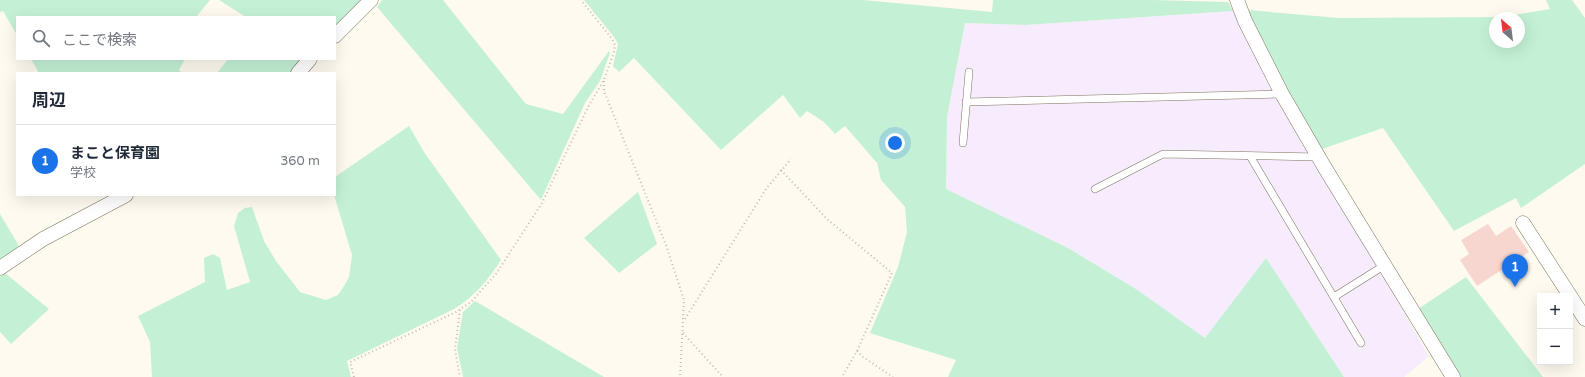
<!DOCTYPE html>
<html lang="ja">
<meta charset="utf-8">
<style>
:root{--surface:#fff;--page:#f6f6f7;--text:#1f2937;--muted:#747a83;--line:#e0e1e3;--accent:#1a73e8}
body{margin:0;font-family:"Varela Round","Noto Sans JP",sans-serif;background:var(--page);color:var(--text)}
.controls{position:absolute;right:12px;bottom:12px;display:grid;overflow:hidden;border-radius:0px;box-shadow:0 4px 16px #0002}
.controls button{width:36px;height:36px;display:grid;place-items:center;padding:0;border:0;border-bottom:1px solid var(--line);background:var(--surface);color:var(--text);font:20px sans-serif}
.compass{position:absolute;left:1489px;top:12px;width:36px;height:36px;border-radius:50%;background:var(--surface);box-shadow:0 4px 16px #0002;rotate:332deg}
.you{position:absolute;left:895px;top:143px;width:14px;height:14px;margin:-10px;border:3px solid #fff;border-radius:50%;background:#1a73e8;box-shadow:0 0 0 6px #1a73e833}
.badge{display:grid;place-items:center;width:26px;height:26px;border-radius:50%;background:var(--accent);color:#fff;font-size:13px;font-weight:700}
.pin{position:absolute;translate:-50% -33px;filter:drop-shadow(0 1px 2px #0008)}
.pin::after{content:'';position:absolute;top:21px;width:14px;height:12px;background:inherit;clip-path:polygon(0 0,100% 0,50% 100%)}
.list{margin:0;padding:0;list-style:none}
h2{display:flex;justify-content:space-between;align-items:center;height:52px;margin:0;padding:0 16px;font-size:17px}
h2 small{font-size:13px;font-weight:400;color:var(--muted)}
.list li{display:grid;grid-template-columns:26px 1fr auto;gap:12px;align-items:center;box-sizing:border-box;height:72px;padding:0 16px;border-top:1px solid var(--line)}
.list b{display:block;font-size:15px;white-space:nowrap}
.list p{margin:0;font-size:13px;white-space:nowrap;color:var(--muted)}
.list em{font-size:13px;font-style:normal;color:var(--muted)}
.icon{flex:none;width:22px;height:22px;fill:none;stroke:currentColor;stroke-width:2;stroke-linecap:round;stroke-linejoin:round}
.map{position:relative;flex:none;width:1585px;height:377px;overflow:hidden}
.search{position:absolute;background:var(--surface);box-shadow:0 4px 16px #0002;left:16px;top:16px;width:320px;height:44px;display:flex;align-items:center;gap:10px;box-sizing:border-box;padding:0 14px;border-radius:0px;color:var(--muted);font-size:15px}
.panel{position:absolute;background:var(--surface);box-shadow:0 4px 16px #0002;left:16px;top:72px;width:320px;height:124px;border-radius:0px}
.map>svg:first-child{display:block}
.industrial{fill:#f6ecfd}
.green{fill:#c4f1d6;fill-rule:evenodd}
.building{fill:#f8d6d0}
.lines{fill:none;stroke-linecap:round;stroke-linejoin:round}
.lane-casing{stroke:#7e735a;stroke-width:8}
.street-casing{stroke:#7e735a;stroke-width:15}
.path{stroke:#c2bdb2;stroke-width:2;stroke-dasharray:1 3;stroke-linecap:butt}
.lane{stroke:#fff;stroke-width:7}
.street{stroke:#fff;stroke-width:14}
</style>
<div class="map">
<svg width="1585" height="377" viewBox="0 0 1585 377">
<rect width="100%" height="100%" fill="#fffaef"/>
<!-- industrial -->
<polygon class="industrial" points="1233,11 1273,94 1379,269 1429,356 1404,377 1344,377 1266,258 1205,339 1136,289 1068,248 946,189 947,117 965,23 1026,25"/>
<!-- green -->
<g class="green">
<polygon points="0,0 210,0 196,17 17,17 17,35 3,11 0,12"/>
<polygon points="219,0 362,0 335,26 335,17 246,17"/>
<polygon points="382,0 443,0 526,104 563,114 609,51 610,53 600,81 585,103 541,200 377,7"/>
<polygon points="584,0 863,0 992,12 993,0 1153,0 1228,2 1233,11 1026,25 965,23 947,117 946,189 1068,248 1136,289 1205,338 1266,258 1344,377 948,377 956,360 870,333 898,267 907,232 905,207 881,180 877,163 845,126 835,134 824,122 807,111 800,118 783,95 721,150 634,58 619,72 613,66 618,44 614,37"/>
<path d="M1546,0H1572L1585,18V164L1521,208L1516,198L1454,231L1383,128L1322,149L1287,91L1248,10L1339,18L1501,17L1550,9ZM1495,18H1519V42H1495Z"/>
<polygon points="31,59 185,59 179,70 182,73 39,73"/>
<polygon points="228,59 302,59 292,73 217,73"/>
<path d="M409,126L424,152L501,260C489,279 474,297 454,309L347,361L351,377H152L150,342L138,316L205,282L204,258L213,254L220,258L227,290L250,282L234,226L238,213L245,208L252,207L264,241L276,261L300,292L326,300L338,295L344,286L349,277L352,255L334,195H335V177Z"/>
<polygon points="638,192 657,244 619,273 584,238"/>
<polygon points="0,214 19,246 0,261"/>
<polygon points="5,273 49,309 11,344 0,332 0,277"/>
<polygon points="1466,277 1543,377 1459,377 1418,309"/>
<polygon points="475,301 604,377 463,377 457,348 463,312"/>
</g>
<!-- building -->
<polygon class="building" points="1488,224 1496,236 1511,226 1529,252 1477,286 1460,260 1469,254 1461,240"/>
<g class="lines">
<!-- lane casing -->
<g class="lane-casing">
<g id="lane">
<polyline points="966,102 1282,94"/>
<polyline points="963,143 969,72"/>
<polyline points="1250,156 1361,343"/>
<polyline points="1095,189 1163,154 1318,157"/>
<polyline points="1334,297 1385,265"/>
</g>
</g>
<!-- street casing -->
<g class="street-casing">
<g id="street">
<polyline points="1237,0 1245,21 1282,94 1325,168 1453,377"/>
<polyline points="335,36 371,0"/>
<polyline points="298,73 310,59"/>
<polyline points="1523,223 1585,319"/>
<polyline points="0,268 43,239 126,195"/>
</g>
</g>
<!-- path -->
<g class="path">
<polyline points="604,81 604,91 666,245 684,300 680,377"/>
<polyline points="781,170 827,219 892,273 857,351 842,377"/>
<polyline points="460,310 455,349 460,377"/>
<polyline points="685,319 766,189 791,159"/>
<polyline points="683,333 723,377"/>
<polyline points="857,351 863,357 893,377"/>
<polyline points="354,377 350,362 456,312 471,302 496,274 542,203 588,107 604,80 614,52 615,45 612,39 581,0"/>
</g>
<!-- lane -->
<use href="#lane" class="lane"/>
<!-- street -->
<use href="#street" class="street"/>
</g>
</svg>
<div class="controls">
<button>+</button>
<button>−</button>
</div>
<svg class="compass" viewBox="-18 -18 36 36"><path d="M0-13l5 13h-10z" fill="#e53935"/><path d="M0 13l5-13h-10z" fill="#747a83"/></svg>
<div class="you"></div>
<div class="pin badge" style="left:1515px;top:287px">1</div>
<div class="search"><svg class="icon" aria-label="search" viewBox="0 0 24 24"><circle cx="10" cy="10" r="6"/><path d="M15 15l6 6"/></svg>ここで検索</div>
<section class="panel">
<h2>周辺<small></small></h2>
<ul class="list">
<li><span class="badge">1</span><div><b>まこと保育園</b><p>学校</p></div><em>360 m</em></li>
</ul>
</section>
</div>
